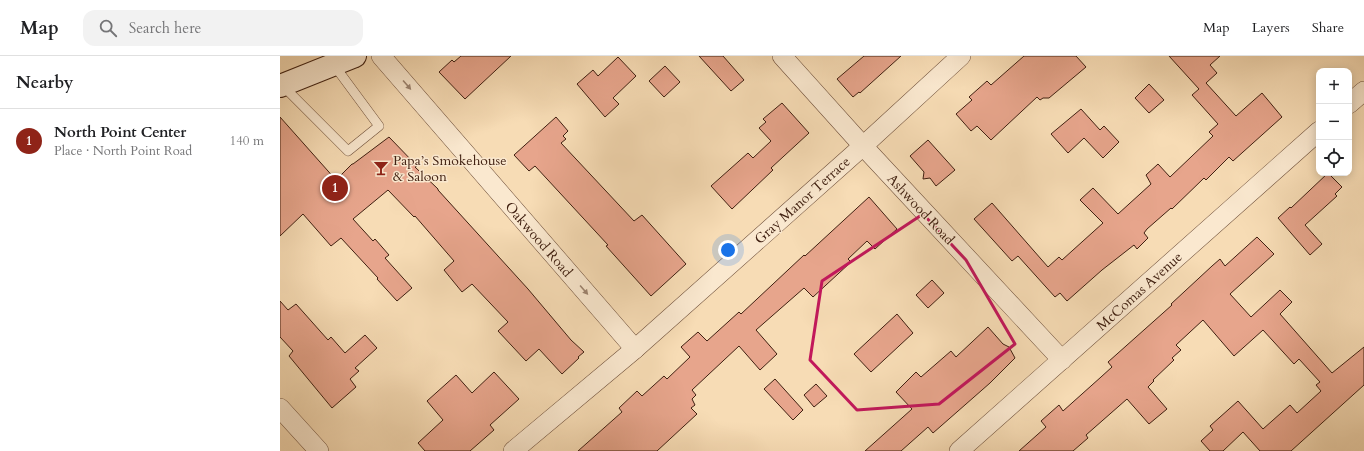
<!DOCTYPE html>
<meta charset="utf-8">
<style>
:root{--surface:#fff;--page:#f2f2f2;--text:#202124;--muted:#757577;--line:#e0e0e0;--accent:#8f2418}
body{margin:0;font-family:Cardo,serif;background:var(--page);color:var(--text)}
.controls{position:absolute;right:12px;top:12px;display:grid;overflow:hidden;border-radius:8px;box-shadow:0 2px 10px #0003}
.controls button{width:36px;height:36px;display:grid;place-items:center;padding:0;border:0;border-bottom:1px solid var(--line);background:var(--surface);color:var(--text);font:20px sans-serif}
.you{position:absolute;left:448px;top:194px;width:14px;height:14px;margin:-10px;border:3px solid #fff;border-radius:50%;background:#1a73e8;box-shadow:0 0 0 6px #1a73e833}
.badge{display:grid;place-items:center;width:26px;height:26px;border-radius:50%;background:var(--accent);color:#fff;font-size:13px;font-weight:700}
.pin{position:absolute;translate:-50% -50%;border:2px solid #fff;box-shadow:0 1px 4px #0006}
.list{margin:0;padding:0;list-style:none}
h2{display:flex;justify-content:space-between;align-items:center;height:52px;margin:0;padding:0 16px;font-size:17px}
h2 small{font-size:13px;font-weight:400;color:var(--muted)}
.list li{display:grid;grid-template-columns:26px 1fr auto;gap:12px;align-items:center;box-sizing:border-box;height:64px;padding:0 16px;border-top:1px solid var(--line)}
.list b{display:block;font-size:15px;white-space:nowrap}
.list p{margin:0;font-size:13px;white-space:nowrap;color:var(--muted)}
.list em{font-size:13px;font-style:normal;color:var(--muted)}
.icon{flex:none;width:22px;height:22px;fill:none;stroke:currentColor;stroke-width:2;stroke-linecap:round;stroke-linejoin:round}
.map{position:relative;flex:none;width:1084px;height:395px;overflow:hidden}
header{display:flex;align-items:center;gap:24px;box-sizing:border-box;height:56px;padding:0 20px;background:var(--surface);border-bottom:1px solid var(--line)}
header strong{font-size:19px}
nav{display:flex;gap:22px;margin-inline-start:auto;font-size:14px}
.search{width:280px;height:36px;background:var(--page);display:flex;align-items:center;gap:10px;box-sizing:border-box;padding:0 14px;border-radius:12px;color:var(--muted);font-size:15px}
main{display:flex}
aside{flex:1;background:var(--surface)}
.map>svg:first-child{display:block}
.building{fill:#e7a58c;stroke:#402011}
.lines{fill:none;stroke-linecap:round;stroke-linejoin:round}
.lane-casing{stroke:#6e4f3a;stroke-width:10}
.street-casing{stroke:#6e4f3a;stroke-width:20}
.secondary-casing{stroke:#402011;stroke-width:24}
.lane{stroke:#fae8cf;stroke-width:9}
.street{stroke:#fae8cf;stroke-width:19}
.secondary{stroke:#fae8cf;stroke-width:22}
.oneway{fill:#9d8470}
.marked{fill:none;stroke:#c2185b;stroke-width:3;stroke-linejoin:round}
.labels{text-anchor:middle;stroke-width:3;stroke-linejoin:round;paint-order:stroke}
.poi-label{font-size:14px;fill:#402011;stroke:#fae8cf;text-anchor:start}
.street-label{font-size:14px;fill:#402011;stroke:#fae8cf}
</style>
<header>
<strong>Map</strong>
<div class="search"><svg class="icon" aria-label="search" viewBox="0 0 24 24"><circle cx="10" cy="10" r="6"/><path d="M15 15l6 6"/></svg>Search here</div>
<nav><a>Map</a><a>Layers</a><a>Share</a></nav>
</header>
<main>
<aside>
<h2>Nearby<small></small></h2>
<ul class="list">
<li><span class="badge">1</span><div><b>North Point Center</b><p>Place · North Point Road</p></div><em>140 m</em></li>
</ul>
</aside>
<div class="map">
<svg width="1084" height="395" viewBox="0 0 1084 395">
<rect width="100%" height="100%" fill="#f7dcb5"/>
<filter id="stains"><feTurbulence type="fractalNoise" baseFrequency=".005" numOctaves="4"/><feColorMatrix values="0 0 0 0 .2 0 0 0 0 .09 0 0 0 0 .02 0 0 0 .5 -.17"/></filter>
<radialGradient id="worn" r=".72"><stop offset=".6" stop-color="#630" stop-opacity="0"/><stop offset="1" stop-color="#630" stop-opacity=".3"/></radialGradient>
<!-- building -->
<g class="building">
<polygon points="181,0 231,0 185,43 159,16 172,4 174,6"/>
<polygon points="419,0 443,0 464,24 451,35"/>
<polygon points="584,0 621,0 580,37 579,36 573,41 557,23"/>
<polygon points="744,0 796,0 806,11 769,42 763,42 760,44 757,41 711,84 697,70 691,75 676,58 692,44 689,41 707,25 711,29"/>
<polygon points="889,0 940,0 930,9 937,17 926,27 956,60 982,37 1002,61 953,105 949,101 926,124 924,122 892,153 891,152 867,173 864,177 868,182 857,193 854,189 822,214 787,245 780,237 775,241 738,200 732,205 694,163 712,147 768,211 779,201 782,204 823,167 800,144 813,132 838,158 871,128 866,119 878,108 890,121 933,80 929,76 938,68 912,39 919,33"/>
<polygon points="338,1 356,20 333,42 339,48 325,61 297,28 313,14 318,20"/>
<polygon points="385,10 400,26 384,41 369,25"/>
<polygon points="869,28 884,44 869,57 855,42"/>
<polygon points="502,47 529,77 491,112 493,114 452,153 431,130 468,97 473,102 491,85 479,72 486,66 483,63"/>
<polygon points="801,53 820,74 824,70 839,86 823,102 804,82 788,97 771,78"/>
<polygon points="0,61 56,124 72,108 73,108 109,81 137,110 135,111 158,133 158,134 248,233 291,284 304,296 298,301 299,302 282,318 259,293 246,305 218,275 228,266 192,228 182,236 164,214 174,205 135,160 134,161 108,134 73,163 93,185 95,183 109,199 105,202 132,232 117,245 97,223 98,222 61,182 51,190 23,158 0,180"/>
<polygon points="276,61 288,75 283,80 286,83 281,87 354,165 362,159 406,208 371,240 326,190 328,189 255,110 249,115 234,99"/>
<polygon points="648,84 675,114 656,130 650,122 643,123 644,116 630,100"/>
<polygon points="1048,117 1062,131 1055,138 1057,140 1025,169 1042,188 1030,199 998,162 1010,151 1011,152"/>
<polygon points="589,141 617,173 595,193 587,185 568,203 571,206 533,241 524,232 476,274 497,298 480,314 459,290 412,334 416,339 412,343 415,349 411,352 417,358 377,395 298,395 342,356 339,352 357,335 362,340 384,320 387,323 410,301 401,291 418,276 427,285 459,256 461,258 524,199 525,200"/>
<polygon points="977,181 994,198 950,238 971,261 1000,234 1012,246 1000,258 1052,317 1084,291 1084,329 1011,395 980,395 963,376 943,395 930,395 921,385 933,374 930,370 958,345 983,373 1010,349 1017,357 1041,335 1036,329 1040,326 1019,303 1014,308 983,274 954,300 923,264 896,289 901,294 892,302 894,304 873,324 874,325 868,331 887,353 869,368 847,343 806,379 808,382 793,395 739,395 766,371 761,365 779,349 783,355 821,321 832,311 828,306 892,249 891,248 932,210 940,203 945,210"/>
<polygon points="652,224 664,237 648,252 636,239"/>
<polygon points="0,245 8,254 16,248 48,284 51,281 65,297 85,279 97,292 75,312 79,315 70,323 76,331 52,352 9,300 13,295 0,281"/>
<polygon points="617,258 633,277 591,316 574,298"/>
<polygon points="708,271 723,288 729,291 735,302 710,327 653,377 648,371 621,395 585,395 632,353 616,336 636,316 641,321 671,295 676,301"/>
<polygon points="214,316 239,343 210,369 214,374 190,395 145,395 138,387 163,364 147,345 176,319 192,337"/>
<polygon points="495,323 523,354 513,364 484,333"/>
<polygon points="536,328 547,340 534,351 524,339"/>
</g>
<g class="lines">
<!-- lane casing -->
<g class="lane-casing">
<polyline id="lane" points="2,29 68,95 99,70 54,9"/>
</g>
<!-- street casing -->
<g class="street-casing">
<g id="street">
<polyline points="101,0 355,293"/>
<polyline points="502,0 583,90 782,304"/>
<polyline points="1069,48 1084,35"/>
<polyline points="0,352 39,395"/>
<polyline points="233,395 355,293 583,90 681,0"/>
<polyline points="679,395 1039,75"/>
</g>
</g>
<!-- secondary casing -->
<g class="secondary-casing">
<polyline id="secondary" points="0,30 75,0"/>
</g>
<!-- lane -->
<use href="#lane" class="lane"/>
<!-- street -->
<use href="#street" class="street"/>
<!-- secondary -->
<use href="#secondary" class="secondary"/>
</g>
<!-- one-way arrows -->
<defs><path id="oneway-solid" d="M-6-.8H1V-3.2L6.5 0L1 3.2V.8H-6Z"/></defs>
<g class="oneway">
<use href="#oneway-solid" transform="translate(127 29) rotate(49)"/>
<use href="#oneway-solid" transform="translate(304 234) rotate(49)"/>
</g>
<!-- marked area -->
<path class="marked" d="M643,158L686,204L735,288L659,348L577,354L530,304L542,225Z"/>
<!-- icons -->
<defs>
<g id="bar-bare" transform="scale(1.2)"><path d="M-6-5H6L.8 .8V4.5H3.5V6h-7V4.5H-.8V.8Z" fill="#8f2418" stroke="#fae8cf" stroke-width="2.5" paint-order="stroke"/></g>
</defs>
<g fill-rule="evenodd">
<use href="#bar-bare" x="101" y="112"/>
</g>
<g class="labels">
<!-- poi labels -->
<g class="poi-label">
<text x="113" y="109">Papa’s Smokehouse<tspan x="113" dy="16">&amp; Saloon</tspan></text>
</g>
<!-- street labels -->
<g class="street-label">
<text transform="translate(522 144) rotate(-42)" y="5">Gray Manor Terrace</text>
<text transform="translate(641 153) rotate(47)" y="5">Ashwood Road</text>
<text transform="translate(259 183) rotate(49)" y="5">Oakwood Road</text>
<text transform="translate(859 235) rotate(-42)" y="5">McComas Avenue</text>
</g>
</g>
<rect width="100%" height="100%" filter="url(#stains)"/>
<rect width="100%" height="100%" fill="url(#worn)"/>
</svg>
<div class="controls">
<button>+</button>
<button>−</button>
<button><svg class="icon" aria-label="locate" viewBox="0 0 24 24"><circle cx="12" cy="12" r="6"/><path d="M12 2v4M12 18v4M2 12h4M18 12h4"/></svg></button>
</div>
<div class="you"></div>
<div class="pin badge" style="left:55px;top:132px">1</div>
</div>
</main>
